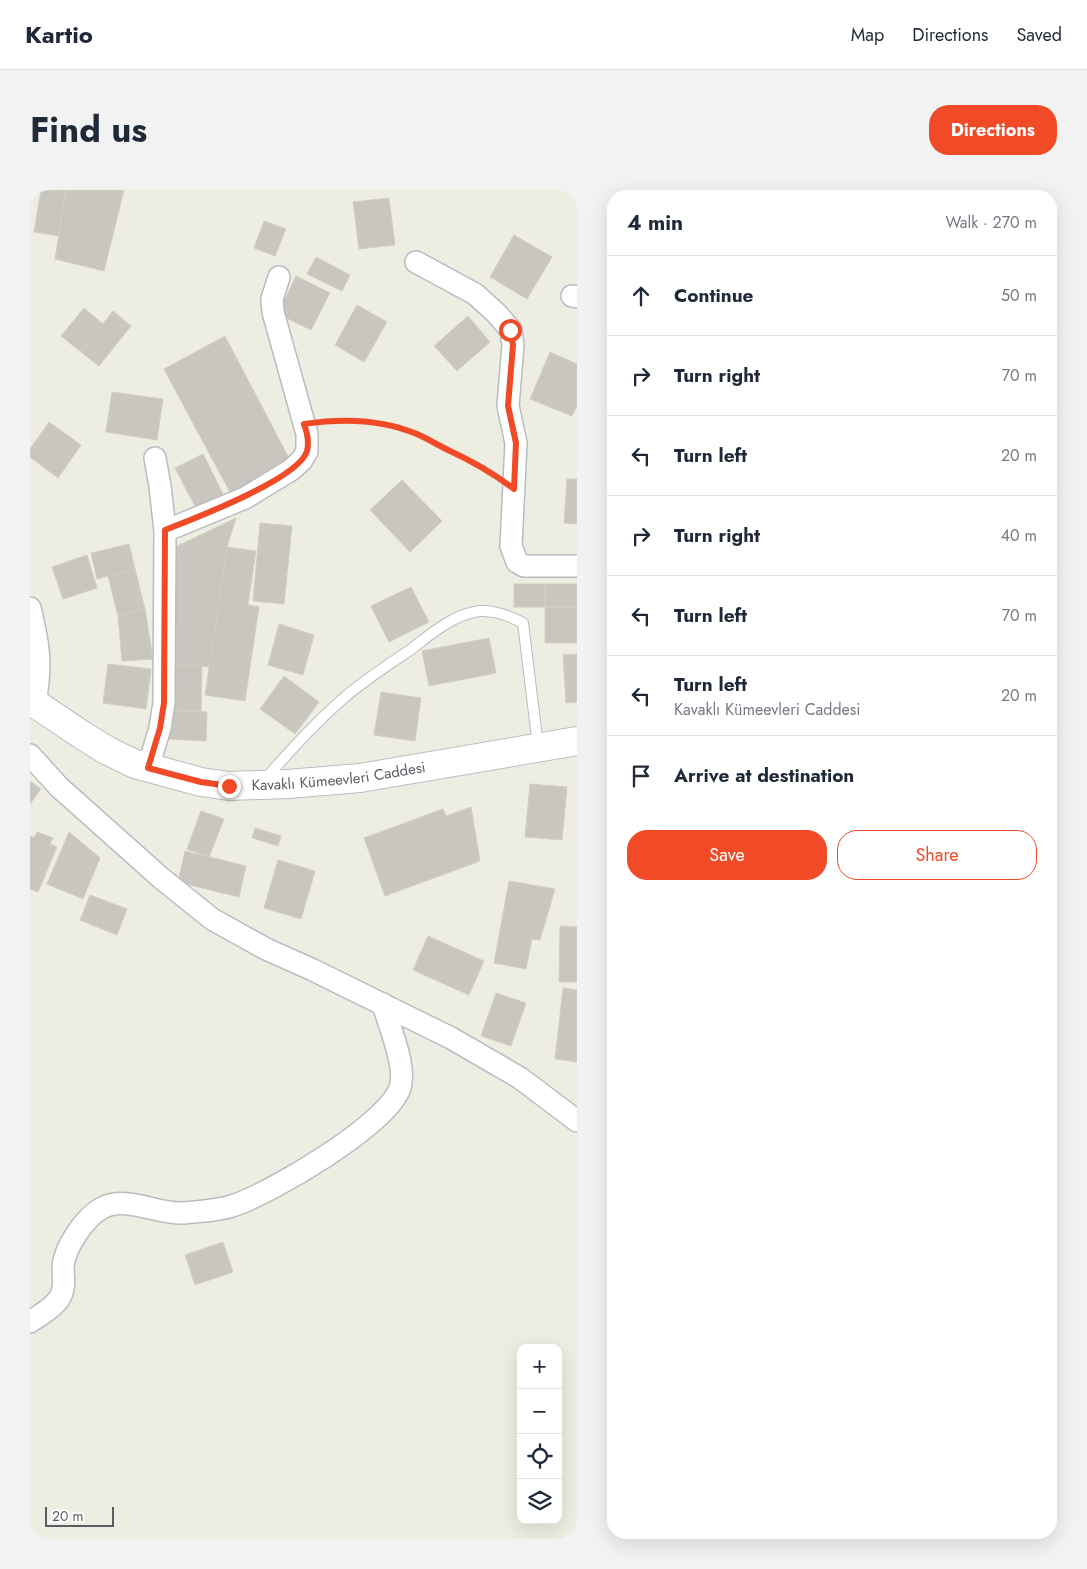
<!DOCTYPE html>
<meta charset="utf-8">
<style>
:root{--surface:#fff;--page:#f2f2f3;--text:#1f2937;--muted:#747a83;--line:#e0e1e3;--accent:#f04a26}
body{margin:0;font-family:Jost,sans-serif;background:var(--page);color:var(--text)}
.controls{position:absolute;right:15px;bottom:15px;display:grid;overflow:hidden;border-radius:10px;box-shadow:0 5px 20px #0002}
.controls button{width:45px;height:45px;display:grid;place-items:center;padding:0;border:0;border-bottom:1px solid var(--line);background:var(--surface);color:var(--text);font:25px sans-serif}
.scale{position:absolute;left:15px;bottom:12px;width:69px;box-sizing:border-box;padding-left:5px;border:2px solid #5a5e64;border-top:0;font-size:14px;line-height:18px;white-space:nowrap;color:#5a5e64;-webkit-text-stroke:4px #fff;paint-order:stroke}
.stop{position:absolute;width:15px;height:15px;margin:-11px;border:4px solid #f04a26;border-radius:50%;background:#fff}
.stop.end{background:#f04a26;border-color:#fff;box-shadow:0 1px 5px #0008}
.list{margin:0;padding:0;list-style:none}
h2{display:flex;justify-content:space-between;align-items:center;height:65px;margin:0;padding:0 20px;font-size:21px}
h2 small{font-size:16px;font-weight:400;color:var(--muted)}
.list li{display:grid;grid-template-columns:32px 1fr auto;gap:15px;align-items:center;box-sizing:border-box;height:80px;padding:0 20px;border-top:1px solid var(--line)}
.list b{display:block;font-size:19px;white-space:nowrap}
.list p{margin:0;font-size:16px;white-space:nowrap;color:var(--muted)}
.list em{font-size:16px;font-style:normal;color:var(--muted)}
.actions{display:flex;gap:10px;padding:15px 20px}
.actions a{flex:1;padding:11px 0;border:1px solid var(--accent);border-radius:20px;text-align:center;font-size:18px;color:var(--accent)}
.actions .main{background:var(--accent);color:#fff}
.icon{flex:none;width:28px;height:28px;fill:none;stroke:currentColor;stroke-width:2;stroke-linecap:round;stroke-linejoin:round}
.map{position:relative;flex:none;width:547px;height:1349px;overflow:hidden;border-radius:20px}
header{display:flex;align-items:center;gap:30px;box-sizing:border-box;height:70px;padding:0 25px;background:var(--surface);border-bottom:1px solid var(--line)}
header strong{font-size:24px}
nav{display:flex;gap:28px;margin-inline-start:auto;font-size:18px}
.intro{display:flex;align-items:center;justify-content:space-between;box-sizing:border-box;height:120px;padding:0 30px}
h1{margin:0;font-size:35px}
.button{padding:12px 22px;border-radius:20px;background:var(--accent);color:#fff;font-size:18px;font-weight:700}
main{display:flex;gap:30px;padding:0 30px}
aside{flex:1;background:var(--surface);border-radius:20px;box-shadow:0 5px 20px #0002}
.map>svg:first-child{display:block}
.building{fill:#c9c6bf;stroke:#d3cfc0}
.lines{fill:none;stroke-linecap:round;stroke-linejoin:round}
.lane-casing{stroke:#babcc2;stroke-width:12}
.street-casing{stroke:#babcc2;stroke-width:24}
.secondary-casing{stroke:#bbbdc4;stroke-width:30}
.path{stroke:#96c8aa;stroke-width:3;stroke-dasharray:5 2.5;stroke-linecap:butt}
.lane{stroke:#fff;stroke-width:10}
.street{stroke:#fff;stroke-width:21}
.secondary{stroke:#fff;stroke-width:28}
.route{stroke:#f04a26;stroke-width:6}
.labels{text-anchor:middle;stroke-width:5;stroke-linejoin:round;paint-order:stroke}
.street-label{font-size:15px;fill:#5a5e64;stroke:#fff}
</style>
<header>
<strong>Kartio</strong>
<nav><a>Map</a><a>Directions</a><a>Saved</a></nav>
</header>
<div class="intro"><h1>Find us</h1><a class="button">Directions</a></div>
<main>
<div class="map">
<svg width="547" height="1349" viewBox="0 0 547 1349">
<rect width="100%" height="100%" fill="#eeede2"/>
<!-- building -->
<g class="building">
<polygon points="11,0 36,0 29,46 4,42"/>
<polygon points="36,0 94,0 74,81 25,69"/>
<polygon points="359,8 365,55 329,59 323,12"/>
<polygon points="234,31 256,39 245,66 224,58"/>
<polygon points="484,45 522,67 497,109 460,87"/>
<polygon points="286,67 320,85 312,101 277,84"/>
<polygon points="266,86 300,103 281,140 248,124"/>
<polygon points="327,115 357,132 334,172 305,155"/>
<polygon points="54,118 73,134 51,162 31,146"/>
<polygon points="83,121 101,136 69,176 51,162"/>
<polygon points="438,126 460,152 427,181 404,156"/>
<polygon points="195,146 262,274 202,306 134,179"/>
<polygon points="520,162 547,174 547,216 542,226 500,209"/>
<polygon points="82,202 133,209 127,250 76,242"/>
<polygon points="19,232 51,255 28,288 0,267 0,259"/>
<polygon points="173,264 194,306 167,320 145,278"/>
<polygon points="537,289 547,289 547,334 534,333"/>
<polygon points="372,290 412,331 380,362 340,320"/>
<polygon points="206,328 197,357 180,477 140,475 139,360"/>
<polygon points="230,333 262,336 254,414 223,411"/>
<polygon points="99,354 105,379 67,389 61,363"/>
<polygon points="197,357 226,361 218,415 229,417 215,511 175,505"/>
<polygon points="57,365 67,398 33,409 22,377"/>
<polygon points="105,379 115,419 88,426 78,386"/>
<rect x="484" y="394" width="31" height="23"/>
<rect x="515" y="394" width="32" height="23"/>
<polygon points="381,397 399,432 359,452 341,416"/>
<rect x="515" y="417" width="32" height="36"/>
<polygon points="115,419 123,469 92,471 88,426"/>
<polygon points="249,434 284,445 273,485 238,475"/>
<polygon points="459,448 466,483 399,496 392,461"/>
<polygon points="547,464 547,512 536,513 533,465"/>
<polygon points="78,474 121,479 116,519 73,513"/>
<polygon points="140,475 172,476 171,521 138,520"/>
<polygon points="254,486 289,512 265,544 230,519"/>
<polygon points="351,502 391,508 385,551 344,545"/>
<polygon points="138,520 177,522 176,551 137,549"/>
<polygon points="0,591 11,599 0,614"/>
<polygon points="500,594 537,597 532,650 495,647"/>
<polygon points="441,617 450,671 355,706 334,648 413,619 416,626"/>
<polygon points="171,621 194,629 179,667 157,659"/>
<polygon points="225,638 251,646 248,656 222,648"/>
<polygon points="7,642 23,648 20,654 27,657 8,702 0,699 0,646 4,648"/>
<polygon points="39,642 70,668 53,709 17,694"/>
<polygon points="155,661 216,676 209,707 148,692"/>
<polygon points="248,670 285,681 271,729 234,718"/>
<polygon points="479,691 525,699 510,750 502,749 496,779 464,773"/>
<polygon points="60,705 97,719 87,745 50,730"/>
<polygon points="530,736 547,737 547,792 529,792"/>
<polygon points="398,746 454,771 439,805 383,780"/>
<polygon points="533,798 547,800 547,872 525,869"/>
<polygon points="466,803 496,813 481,856 451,846"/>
<polygon points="193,1052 203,1082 165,1095 155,1065"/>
</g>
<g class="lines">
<!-- lane casing -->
<g class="lane-casing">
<path id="lane" d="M235,589C260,561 286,532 315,507C335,490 358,475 380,460C400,445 423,424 450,421C465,420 480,426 493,433L508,556"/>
</g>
<!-- street casing -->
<g class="street-casing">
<g id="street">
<polyline points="386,72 445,104 466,123 481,140 483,155 478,216 486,253 481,356 487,372 494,376 547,376"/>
<polyline points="542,106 547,107"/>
<polyline points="135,341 215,308 261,280 272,270 277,261 277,244 243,122 242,109 249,87"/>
<path d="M0,418C9,455 12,475 5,513"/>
<polyline points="0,565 29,597 131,688 182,729 236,759 283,780 421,848 490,888 547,931"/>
<polyline points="118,578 130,538 134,513 135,341 130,296 125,268"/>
<path d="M0,1132C10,1125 22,1119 29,1109C36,1098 33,1088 33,1076C35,1057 55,1027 72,1018C97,1005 128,1025 154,1023C170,1021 187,1021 202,1016C240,1004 357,935 370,898C377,877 359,836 353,814"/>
</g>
</g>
<!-- secondary casing -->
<g class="secondary-casing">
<g id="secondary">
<path id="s1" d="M0,510L52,545L78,561L105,574L171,592L199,596L258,594L330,588L547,551"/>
</g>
</g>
<!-- path -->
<path class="path" d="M296,231C341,224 383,243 422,261C436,268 451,274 463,283"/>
<!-- lane -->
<use href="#lane" class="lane"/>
<!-- street -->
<use href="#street" class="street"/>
<!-- secondary -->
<use href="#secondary" class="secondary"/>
</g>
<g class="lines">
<!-- route -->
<path class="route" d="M199,596L171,592L118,578L130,538L134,513L135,340C163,329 269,289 277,261C279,253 277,242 274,234C313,228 351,229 387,244C398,249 408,255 418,260C442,271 463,283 484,299L486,253L478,216L483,155L480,140"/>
</g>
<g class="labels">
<!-- street labels -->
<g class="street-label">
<text dy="5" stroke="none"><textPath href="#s1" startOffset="330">Kavaklı Kümeevleri Caddesi</textPath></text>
</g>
</g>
</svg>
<div class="controls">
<button>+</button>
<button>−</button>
<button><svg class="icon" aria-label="locate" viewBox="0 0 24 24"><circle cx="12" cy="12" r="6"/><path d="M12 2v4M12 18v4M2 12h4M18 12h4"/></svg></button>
<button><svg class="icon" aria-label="layers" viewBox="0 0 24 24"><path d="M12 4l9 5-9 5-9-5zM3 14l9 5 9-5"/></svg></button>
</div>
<div class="scale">20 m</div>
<div class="stop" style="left:480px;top:140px"></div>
<div class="stop end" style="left:199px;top:596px"></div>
</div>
<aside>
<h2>4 min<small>Walk · 270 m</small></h2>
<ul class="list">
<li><svg class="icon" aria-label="ahead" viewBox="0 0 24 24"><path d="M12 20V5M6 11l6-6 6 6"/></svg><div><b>Continue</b></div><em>50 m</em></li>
<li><svg class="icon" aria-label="right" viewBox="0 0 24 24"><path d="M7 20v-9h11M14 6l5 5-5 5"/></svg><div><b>Turn right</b></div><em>70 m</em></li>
<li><svg class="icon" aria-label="left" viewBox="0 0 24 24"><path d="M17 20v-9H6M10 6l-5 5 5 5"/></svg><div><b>Turn left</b></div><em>20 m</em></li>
<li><svg class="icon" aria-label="right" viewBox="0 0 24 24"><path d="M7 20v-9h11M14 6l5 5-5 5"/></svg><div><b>Turn right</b></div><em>40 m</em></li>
<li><svg class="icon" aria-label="left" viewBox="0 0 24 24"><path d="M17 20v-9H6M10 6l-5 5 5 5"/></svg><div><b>Turn left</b></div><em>70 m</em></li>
<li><svg class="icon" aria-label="left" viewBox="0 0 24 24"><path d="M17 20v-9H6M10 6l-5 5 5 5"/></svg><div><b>Turn left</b><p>Kavaklı Kümeevleri Caddesi</p></div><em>20 m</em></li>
<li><svg class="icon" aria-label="arrive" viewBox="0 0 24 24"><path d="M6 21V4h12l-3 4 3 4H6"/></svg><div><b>Arrive at destination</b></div></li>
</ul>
<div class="actions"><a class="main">Save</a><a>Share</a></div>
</aside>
</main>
